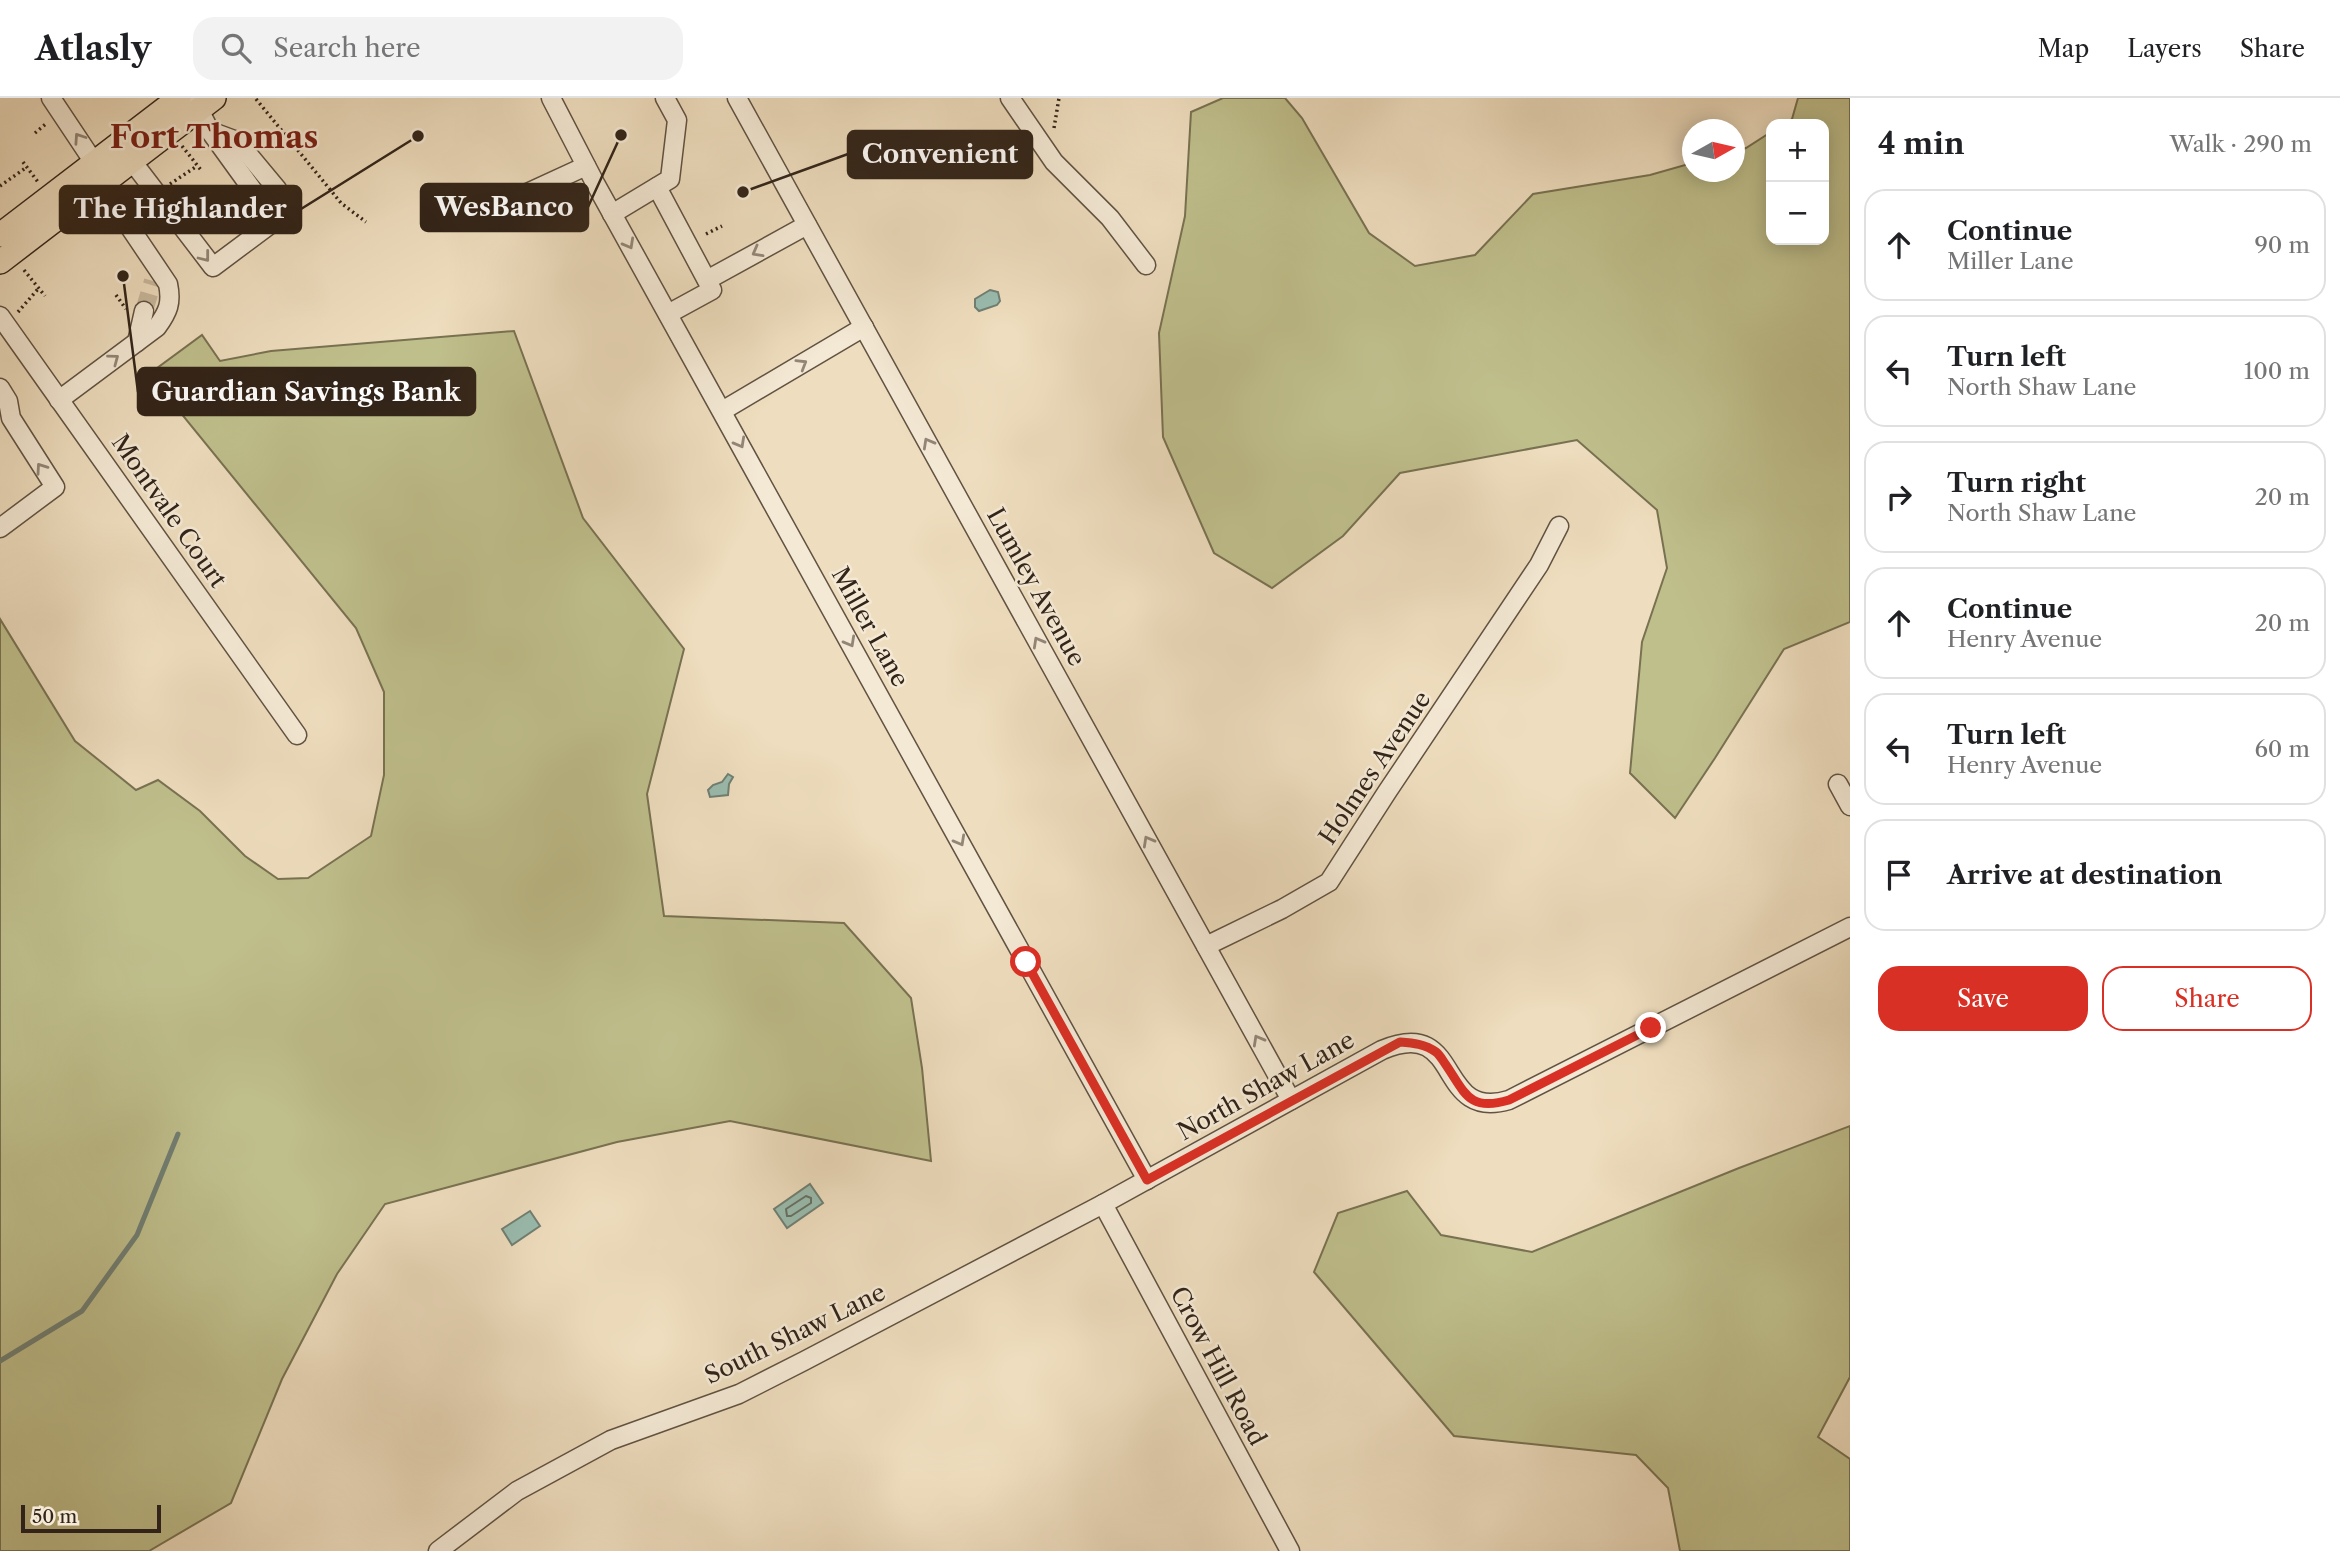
<!DOCTYPE html>
<meta charset="utf-8">
<style>
:root{--surface:#fff;--page:#f2f2f2;--text:#202124;--muted:#757577;--line:#e0e0e0;--accent:#d93025}
body{margin:0;font-family:"Libre Caslon Text",serif;background:var(--page);color:var(--text)}
.controls{position:absolute;right:21px;top:21px;display:grid;overflow:hidden;border-radius:14px;box-shadow:0 4px 18px #0003}
.controls button{width:63px;height:63px;display:grid;place-items:center;padding:0;border:0;border-bottom:2px solid var(--line);background:var(--surface);color:var(--text);font:35px sans-serif}
.compass{position:absolute;left:1682px;top:21px;width:63px;height:63px;border-radius:50%;background:var(--surface);box-shadow:0 4px 18px #0003;rotate:82deg}
.scale{position:absolute;left:21px;bottom:18px;width:140px;box-sizing:border-box;padding-left:7px;border:4px solid #322419;border-top:0;font-size:19px;line-height:24px;white-space:nowrap;color:#322419;-webkit-text-stroke:5px #f4e9d5;paint-order:stroke}
.stop{position:absolute;width:21px;height:21px;margin:-16px;border:5px solid #d93025;border-radius:50%;background:#fff}
.stop.end{background:#d93025;border-color:#fff;box-shadow:0 2px 7px #0008}
.list{margin:0;padding:0;list-style:none}
h2{display:flex;justify-content:space-between;align-items:center;height:91px;margin:0;padding:0 28px;font-size:30px}
h2 small{font-size:23px;font-weight:400;color:var(--muted)}
.list li{display:grid;grid-template-columns:46px 1fr auto;gap:21px;align-items:center;box-sizing:border-box;height:112px;margin:0 14px 14px;padding:0 14px;border:2px solid var(--line);border-radius:21px}
.list b{display:block;font-size:26px;white-space:nowrap}
.list p{margin:0;font-size:23px;white-space:nowrap;color:var(--muted)}
.list em{font-size:23px;font-style:normal;color:var(--muted)}
.actions{display:flex;gap:14px;padding:21px 28px}
.actions a{flex:1;padding:16px 0;border:2px solid var(--accent);border-radius:21px;text-align:center;font-size:24px;color:var(--accent)}
.actions .main{background:var(--accent);color:#fff}
.icon{flex:none;width:38px;height:38px;fill:none;stroke:currentColor;stroke-width:2;stroke-linecap:round;stroke-linejoin:round}
.map{position:relative;flex:none;width:1850px;height:1453px;overflow:hidden}
header{display:flex;align-items:center;gap:42px;box-sizing:border-box;height:98px;padding:0 35px;background:var(--surface);border-bottom:2px solid var(--line)}
header strong{font-size:33px}
nav{display:flex;gap:38px;margin-inline-start:auto;font-size:24px}
.search{width:490px;height:63px;background:var(--page);display:flex;align-items:center;gap:18px;box-sizing:border-box;padding:0 24px;border-radius:21px;color:var(--muted);font-size:26px}
main{display:flex}
aside{flex:1;background:var(--surface)}
.map>svg:first-child{display:block}
.green{fill:#bfbf8c;stroke:#787252;stroke-width:2}
.water{fill:#99bcaf;stroke:#707f73;stroke-width:2}
.lines{fill:none;stroke-linecap:round;stroke-linejoin:round}
.shore{stroke:#667064;stroke-width:2}
.stream{stroke:#707f73;stroke-width:5}
.minor-tunnel{stroke:#c8b89d;stroke-width:18;stroke-dasharray:18 9;stroke-linecap:butt}
.minor-casing{stroke:#615242;stroke-width:21}
.major-casing{stroke:#322419;stroke-width:26}
.path{stroke:#322419;stroke-width:3.5;stroke-dasharray:2 3.5;stroke-linecap:butt}
.minor{stroke:#f4e9d5;stroke-width:18}
.major{stroke:#eeddbe;stroke-width:23}
.oneway{stroke:#938677}
.route{stroke:#d93025;stroke-width:9}
.labels{text-anchor:middle;stroke-width:5;stroke-linejoin:round;paint-order:stroke}
.street-label{font-size:24px;fill:#322419;stroke:#f4e9d5}
.district-label{font-size:32px;font-weight:bold;fill:#7a1f14;stroke:#f4e9d5}
.leader{fill:none;stroke:#322419;stroke-width:2.5}
.callout-dot{fill:#322419;stroke:#f4e9d5;stroke-width:2.5}
.callout{fill:#322419;stroke:#322419;stroke-width:2.5}
.callout-label{font-size:26px;text-anchor:middle;font-weight:bold;fill:#fff}
</style>
<header>
<strong>Atlasly</strong>
<div class="search"><svg class="icon" aria-label="search" viewBox="0 0 24 24"><circle cx="10" cy="10" r="6"/><path d="M15 15l6 6"/></svg>Search here</div>
<nav><a>Map</a><a>Layers</a><a>Share</a></nav>
</header>
<main>
<div class="map">
<svg width="1850" height="1453" viewBox="0 0 1850 1453">
<rect width="100%" height="100%" fill="#eeddbe"/>
<filter id="stains"><feTurbulence type="fractalNoise" baseFrequency=".00286" numOctaves="4"/><feColorMatrix values="0 0 0 0 .2 0 0 0 0 .09 0 0 0 0 .02 0 0 0 .5 -.17"/></filter>
<radialGradient id="worn" r=".72"><stop offset=".6" stop-color="#630" stop-opacity="0"/><stop offset="1" stop-color="#630" stop-opacity=".3"/></radialGradient>
<!-- green -->
<g class="green">
<polygon points="1223,0 1285,0 1302,20 1369,135 1415,168 1475,157 1533,96 1650,77 1692,65 1692,74 1734,74 1735,53 1746,50 1771,34 1771,142 1824,142 1824,26 1784,26 1792,21 1798,0 1850,0 1850,524 1784,551 1715,660 1675,720 1630,675 1642,544 1667,470 1657,412 1577,342 1400,375 1343,438 1272,490 1214,455 1163,339 1159,235 1185,118 1191,14"/>
<polygon points="514,233 583,420 684,551 647,696 664,818 844,825 911,900 922,970 931,1063 730,1023 617,1044 385,1106 337,1176 282,1281 231,1405 149,1453 0,1453 0,521 75,643 136,692 158,682 200,713 245,758 278,781 308,780 371,738 384,677 384,594 356,530 149,276 202,237 220,263 271,253"/>
<polygon points="1850,1028 1850,1279 1818,1339 1850,1361 1850,1453 1680,1453 1668,1390 1636,1357 1454,1338 1314,1174 1338,1115 1407,1093 1441,1137 1532,1154 1739,1070"/>
</g>
<!-- water -->
<g class="water">
<polygon points="990,192 998,194 1000,203 997,207 979,213 975,209 975,201"/>
<polygon points="728,676 733,679 729,686 728,697 710,699 708,692 713,687 722,684"/>
<polygon points="810,1086 823,1105 787,1130 774,1111"/>
<polygon points="530,1113 540,1128 512,1147 502,1131"/>
</g>
<g class="lines">
<!-- shore -->
<polygon class="shore" points="806,1098 811,1100 811,1105 791,1118 787,1118 786,1111"/>
<!-- stream -->
<polyline class="stream" points="0,1263 82,1213 137,1137 178,1036"/>
<!-- minor-tunnel -->
<polyline class="minor-tunnel" points="144,213 153,183"/>
<!-- minor casing -->
<g class="minor-casing">
<g id="minor">
<path d="M51,0L105,81L108,97L168,186C172,205 168,214 157,229L59,302"/>
<polyline points="551,0 595,85 1147,1082"/>
<polyline points="737,0 1291,1002"/>
<polyline points="1010,0 1054,64 1110,120 1146,167"/>
<polyline points="210,33 275,123"/>
<polyline points="125,54 213,169 284,116 277,91 237,43 210,33 193,0"/>
<polyline points="657,89 712,192 668,216"/>
<polyline points="612,116 670,81 677,22 665,0"/>
<polyline points="490,121 510,103 586,68"/>
<polyline points="707,182 807,127"/>
<polyline points="0,218 297,637"/>
<polyline points="137,244 144,213"/>
<polyline points="0,290 8,303 11,320 55,389 0,430"/>
<polyline points="722,313 864,229"/>
<polyline points="1838,686 1850,708"/>
<polyline points="1206,848 1282,811 1329,784 1387,694 1539,467 1559,428"/>
<polyline points="1103,1106 1290,1453"/>
<path d="M438,1453L517,1393L611,1342L739,1296L804,1263L1103,1106L1382,952C1464,917 1434,1024 1509,1002L1850,829"/>
</g>
</g>
<!-- major casing -->
<g class="major-casing">
<g id="major">
<polyline points="0,137 179,0"/>
<polyline points="0,164 214,0"/>
</g>
</g>
<!-- path -->
<g class="path">
<polyline points="256,1 341,105 366,124"/>
<polyline points="1054,30 1059,0"/>
<polyline points="35,35 47,25"/>
<polyline points="182,48 201,72"/>
<polyline points="23,64 38,84"/>
<polyline points="170,86 197,68"/>
<polyline points="0,88 27,69"/>
<polyline points="706,136 722,128"/>
<polyline points="24,172 45,198"/>
<polyline points="116,197 126,211"/>
<polyline points="18,214 38,191"/>
</g>
<!-- minor -->
<use href="#minor" class="minor"/>
<!-- major -->
<use href="#major" class="major"/>
</g>
<!-- one-way arrows -->
<defs><path id="oneway-chevron" d="M-2-3.5L2.5 0L-2 3.5" fill="none" stroke-width="1.6" stroke-linecap="round" stroke-linejoin="round" transform="scale(1.75)"/></defs>
<g class="oneway">
<use href="#oneway-chevron" transform="translate(79 40) rotate(-124)"/>
<use href="#oneway-chevron" transform="translate(629 146) rotate(61)"/>
<use href="#oneway-chevron" transform="translate(757 154) rotate(151)"/>
<use href="#oneway-chevron" transform="translate(205 159) rotate(52)"/>
<use href="#oneway-chevron" transform="translate(114 261) rotate(-37)"/>
<use href="#oneway-chevron" transform="translate(802 266) rotate(-31)"/>
<use href="#oneway-chevron" transform="translate(740 345) rotate(61)"/>
<use href="#oneway-chevron" transform="translate(928 345) rotate(-119)"/>
<use href="#oneway-chevron" transform="translate(41 370) rotate(-125)"/>
<use href="#oneway-chevron" transform="translate(850 544) rotate(61)"/>
<use href="#oneway-chevron" transform="translate(1038 544) rotate(-119)"/>
<use href="#oneway-chevron" transform="translate(960 743) rotate(61)"/>
<use href="#oneway-chevron" transform="translate(1148 743) rotate(-119)"/>
<use href="#oneway-chevron" transform="translate(1258 942) rotate(-119)"/>
</g>
<g class="lines">
<!-- route -->
<path class="route" d="M1026,864L1147,1082L1400,944C1413,945 1425,946 1436,954C1440,957 1443,963 1446,967C1465,995 1469,1014 1509,1002L1651,930"/>
</g>
<g class="labels">
<!-- street labels -->
<g class="street-label">
<text transform="translate(169 413) rotate(55)" y="8">Montvale Court</text>
<text transform="translate(1036 489) rotate(61)" y="8">Lumley Avenue</text>
<text transform="translate(870 529) rotate(61)" y="8">Miller Lane</text>
<text transform="translate(1375 670) rotate(-56)" y="8">Holmes Avenue</text>
<text transform="translate(1266 988) rotate(-29)" y="8">North Shaw Lane</text>
<text transform="translate(795 1236) rotate(-26)" y="8">South Shaw Lane</text>
<text transform="translate(1218 1268) rotate(62)" y="8">Crow Hill Road</text>
</g>
<!-- district labels -->
<g class="district-label">
<text x="214" y="50">Fort Thomas</text>
</g>
</g>
<!-- callouts -->
<path class="leader" d="M743 94L848 56M621 37L588 109M418 38L301 111M123 178L138 294"/>
<g class="callout-dot">
<circle cx="743" cy="94" r="7"/>
<circle cx="621" cy="37" r="7"/>
<circle cx="418" cy="38" r="7"/>
<circle cx="123" cy="178" r="7"/>
</g>
<g class="callout">
<rect x="848" y="33" width="184" height="47" rx="7"/>
<rect x="421" y="86" width="167" height="47" rx="7"/>
<rect x="60" y="88" width="241" height="47" rx="7"/>
<rect x="138" y="270" width="337" height="47" rx="7"/>
</g>
<g class="callout-label">
<text x="940" y="65">Convenient</text>
<text x="504" y="118">WesBanco</text>
<text x="180" y="120">The Highlander</text>
<text x="306" y="303">Guardian Savings Bank</text>
</g>
<rect width="100%" height="100%" filter="url(#stains)"/>
<rect width="100%" height="100%" fill="url(#worn)"/>
</svg>
<div class="controls">
<button>+</button>
<button>−</button>
</div>
<svg class="compass" viewBox="-18 -18 36 36"><path d="M0-13l5 13h-10z" fill="#e53935"/><path d="M0 13l5-13h-10z" fill="#757577"/></svg>
<div class="scale">50 m</div>
<div class="stop" style="left:1026px;top:864px"></div>
<div class="stop end" style="left:1651px;top:930px"></div>
</div>
<aside>
<h2>4 min<small>Walk · 290 m</small></h2>
<ul class="list">
<li><svg class="icon" aria-label="ahead" viewBox="0 0 24 24"><path d="M12 20V5M6 11l6-6 6 6"/></svg><div><b>Continue</b><p>Miller Lane</p></div><em>90 m</em></li>
<li><svg class="icon" aria-label="left" viewBox="0 0 24 24"><path d="M17 20v-9H6M10 6l-5 5 5 5"/></svg><div><b>Turn left</b><p>North Shaw Lane</p></div><em>100 m</em></li>
<li><svg class="icon" aria-label="right" viewBox="0 0 24 24"><path d="M7 20v-9h11M14 6l5 5-5 5"/></svg><div><b>Turn right</b><p>North Shaw Lane</p></div><em>20 m</em></li>
<li><svg class="icon" aria-label="ahead" viewBox="0 0 24 24"><path d="M12 20V5M6 11l6-6 6 6"/></svg><div><b>Continue</b><p>Henry Avenue</p></div><em>20 m</em></li>
<li><svg class="icon" aria-label="left" viewBox="0 0 24 24"><path d="M17 20v-9H6M10 6l-5 5 5 5"/></svg><div><b>Turn left</b><p>Henry Avenue</p></div><em>60 m</em></li>
<li><svg class="icon" aria-label="arrive" viewBox="0 0 24 24"><path d="M6 21V4h12l-3 4 3 4H6"/></svg><div><b>Arrive at destination</b></div></li>
</ul>
<div class="actions"><a class="main">Save</a><a>Share</a></div>
</aside>
</main>
